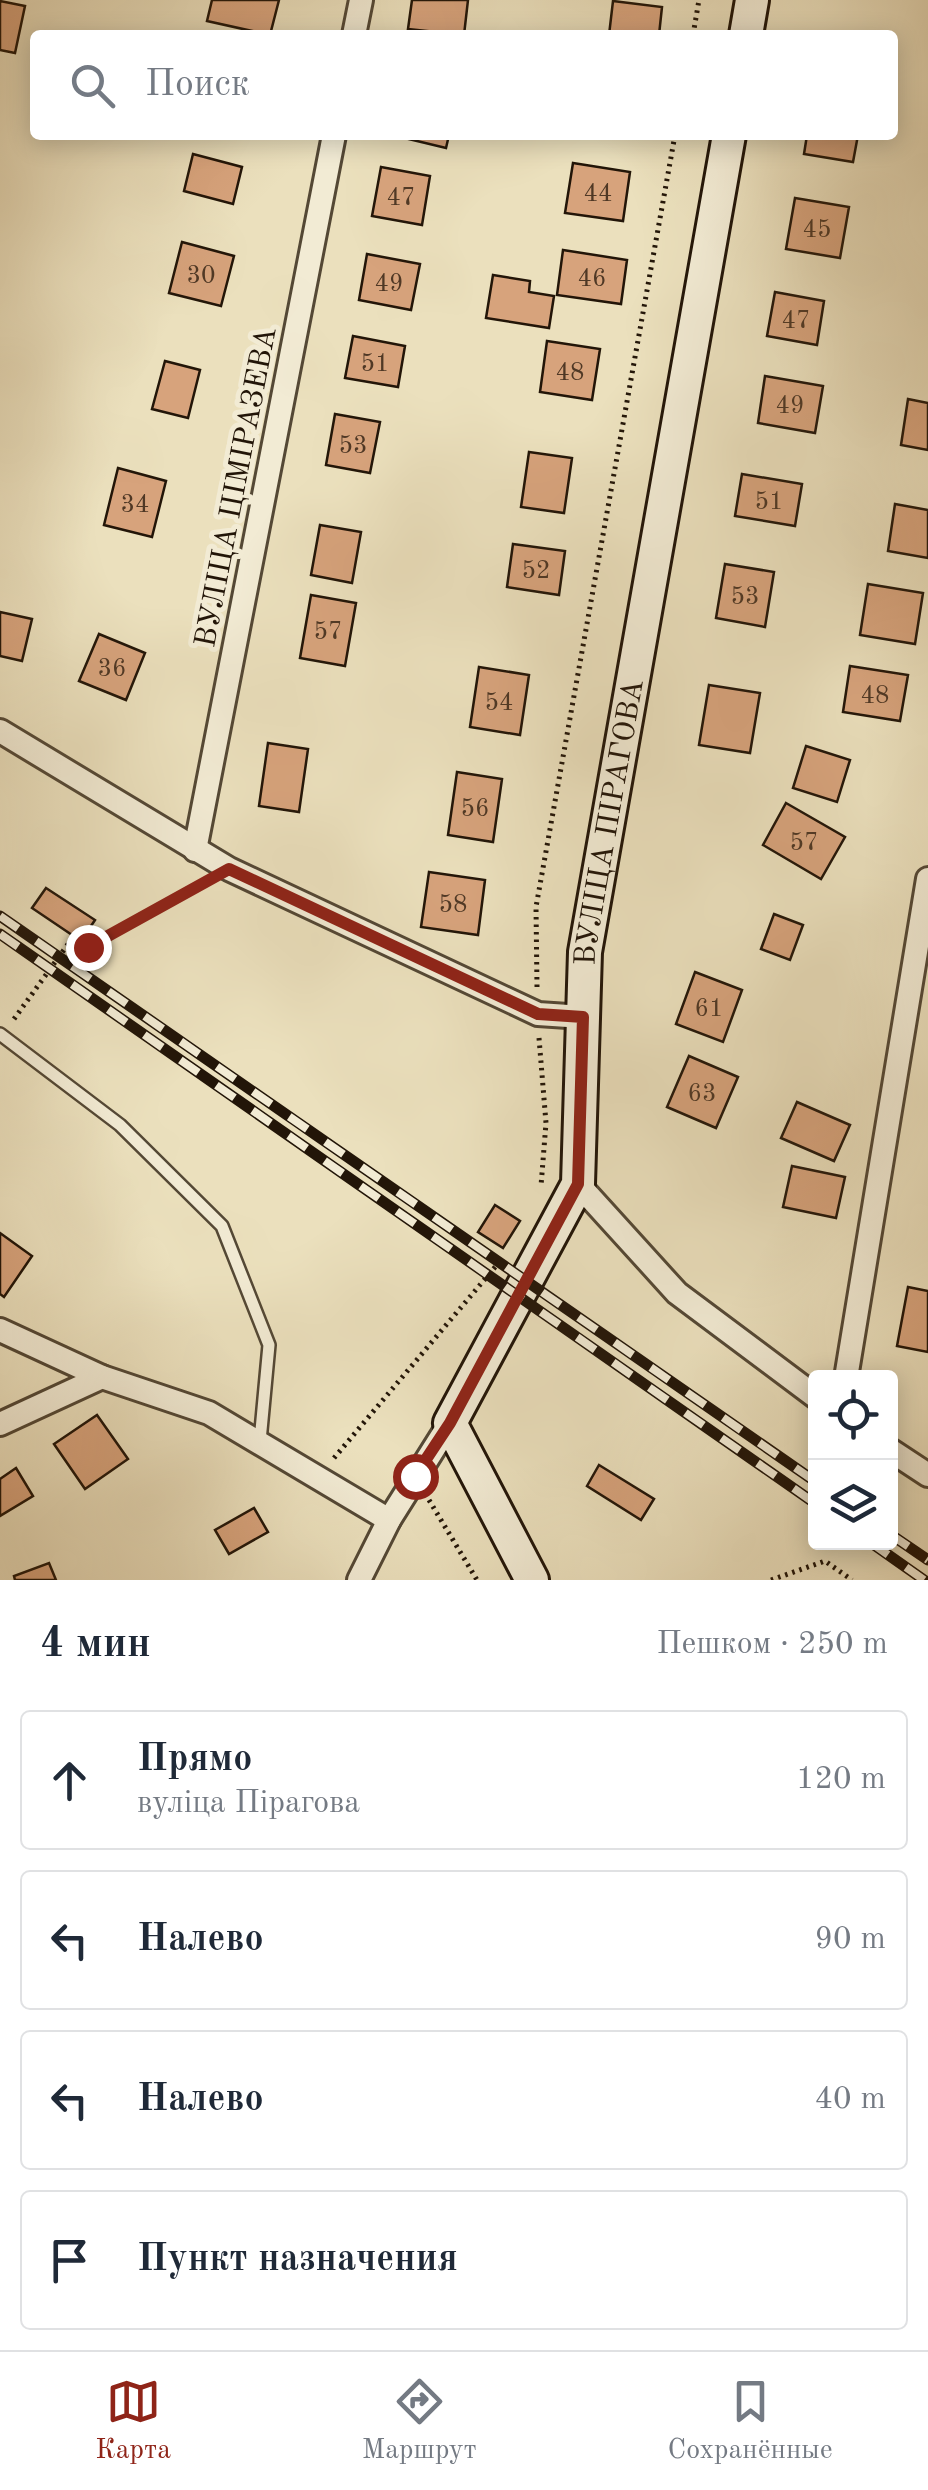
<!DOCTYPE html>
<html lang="ru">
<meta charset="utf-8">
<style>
:root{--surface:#fff;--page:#f6f6f7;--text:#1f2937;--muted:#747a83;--line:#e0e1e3;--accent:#8f2418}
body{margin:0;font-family:"Old Standard TT",serif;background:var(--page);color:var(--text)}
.controls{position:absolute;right:30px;bottom:30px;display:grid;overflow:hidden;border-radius:10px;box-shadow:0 5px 25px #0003}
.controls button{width:90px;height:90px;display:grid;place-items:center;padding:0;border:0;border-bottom:2px solid var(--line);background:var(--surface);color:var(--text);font:50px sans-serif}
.stop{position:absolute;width:30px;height:30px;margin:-22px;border:8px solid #8f2418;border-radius:50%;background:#fff}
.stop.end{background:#8f2418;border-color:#fff;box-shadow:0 2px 10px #0008}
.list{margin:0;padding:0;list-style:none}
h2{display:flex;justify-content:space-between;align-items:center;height:130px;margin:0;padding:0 40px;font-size:42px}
h2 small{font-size:32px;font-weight:400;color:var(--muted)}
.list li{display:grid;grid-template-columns:65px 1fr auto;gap:30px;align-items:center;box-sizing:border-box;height:140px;margin:0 20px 20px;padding:0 20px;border:2px solid var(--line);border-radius:10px}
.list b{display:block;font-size:38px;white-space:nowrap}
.list p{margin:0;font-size:32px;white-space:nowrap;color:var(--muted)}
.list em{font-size:32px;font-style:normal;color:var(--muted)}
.icon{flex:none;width:55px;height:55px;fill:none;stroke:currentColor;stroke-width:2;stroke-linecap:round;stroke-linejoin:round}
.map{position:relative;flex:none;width:928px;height:1580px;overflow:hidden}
.search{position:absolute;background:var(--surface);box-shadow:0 5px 25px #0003;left:30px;right:30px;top:30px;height:110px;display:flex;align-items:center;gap:25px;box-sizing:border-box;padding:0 35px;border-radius:10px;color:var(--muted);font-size:38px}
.sheet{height:770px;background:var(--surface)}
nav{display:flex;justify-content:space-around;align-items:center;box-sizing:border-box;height:140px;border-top:2px solid var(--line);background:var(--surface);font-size:28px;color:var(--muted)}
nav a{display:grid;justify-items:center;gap:5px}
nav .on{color:var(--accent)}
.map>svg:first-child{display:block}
.building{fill:#d7a37c;stroke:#221508;stroke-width:2.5}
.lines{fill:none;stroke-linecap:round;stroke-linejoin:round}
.service-casing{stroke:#544835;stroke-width:16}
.minor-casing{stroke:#544835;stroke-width:28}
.secondary-casing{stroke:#221508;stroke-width:38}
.path{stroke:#221508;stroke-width:5;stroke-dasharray:2.5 5;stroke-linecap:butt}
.service{stroke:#f2ebd4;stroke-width:11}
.minor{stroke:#f2ebd4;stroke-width:22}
.secondary{stroke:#f2ebd4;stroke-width:32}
.rail-casing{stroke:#221508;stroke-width:11}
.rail{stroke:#f2ebd4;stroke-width:8;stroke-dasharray:22;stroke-linecap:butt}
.route{stroke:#8f2418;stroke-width:12}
.labels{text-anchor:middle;stroke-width:10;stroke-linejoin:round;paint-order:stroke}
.number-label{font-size:25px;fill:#4f3825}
.street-label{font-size:30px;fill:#221508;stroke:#f2ebd4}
</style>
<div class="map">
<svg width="928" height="1580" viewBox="0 0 928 1580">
<rect width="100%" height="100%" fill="#ebe0bd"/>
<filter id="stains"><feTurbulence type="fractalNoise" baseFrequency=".002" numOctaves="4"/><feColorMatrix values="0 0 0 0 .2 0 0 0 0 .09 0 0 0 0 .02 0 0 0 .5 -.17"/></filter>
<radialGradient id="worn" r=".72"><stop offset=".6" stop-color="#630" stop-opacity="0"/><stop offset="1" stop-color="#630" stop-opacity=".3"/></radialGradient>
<!-- building -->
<g class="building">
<polygon points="212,0 279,0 270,35 207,21"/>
<polygon points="412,0 468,0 464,35 408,29"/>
<polygon points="0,1 25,6 15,53 0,50"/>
<polygon points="613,1 662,7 659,35 609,35"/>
<polygon points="392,135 449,135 446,148"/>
<polygon points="807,135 858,135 853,162 804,154"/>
<polygon points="193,154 242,167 233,204 184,191"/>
<polygon points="573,163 630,172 623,221 565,213"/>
<polygon points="381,167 430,176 422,225 372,216"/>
<polygon points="795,198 849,207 840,258 786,249"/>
<polygon points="182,242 234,256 221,306 169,293"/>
<polygon points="563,250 627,260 621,304 557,295"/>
<polygon points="367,254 420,264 411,310 359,300"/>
<polygon points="493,275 530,281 529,292 554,296 549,328 486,318"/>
<polygon points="775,292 824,301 817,345 767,336"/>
<polygon points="353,336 405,346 398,387 345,378"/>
<polygon points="547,341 600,349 592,400 540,392"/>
<polygon points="165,361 200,370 188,418 152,409"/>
<polygon points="765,376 823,386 815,433 758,423"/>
<polygon points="908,399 928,403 928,450 901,445"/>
<polygon points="335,414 380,422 370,473 326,465"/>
<polygon points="529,452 572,458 564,513 521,507"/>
<polygon points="118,468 166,481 152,537 104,525"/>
<polygon points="742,474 802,484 795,526 735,516"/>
<polygon points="895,504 928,510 928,558 888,551"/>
<polygon points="320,525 361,532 352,583 311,575"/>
<polygon points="513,544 565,551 559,595 507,587"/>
<polygon points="725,564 774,572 765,627 716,618"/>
<polygon points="868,584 923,593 915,644 860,635"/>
<polygon points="311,595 356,603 345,666 300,658"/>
<polygon points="0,612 32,619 22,661 0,656"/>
<polygon points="99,634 145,653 126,700 79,681"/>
<polygon points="850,666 908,675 900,721 843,712"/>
<polygon points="479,667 529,675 520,735 470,727"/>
<polygon points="709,685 760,693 750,753 699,745"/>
<polygon points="268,743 308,749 299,812 259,806"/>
<polygon points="806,746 850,760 837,802 793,788"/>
<polygon points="457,772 502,779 493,842 448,835"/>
<polygon points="786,803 845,837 821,879 763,845"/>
<polygon points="429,872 485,880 478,935 421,927"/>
<polygon points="46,888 95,920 81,941 32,908"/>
<polygon points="774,914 803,925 790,960 761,949"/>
<polygon points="695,972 742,990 723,1042 676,1024"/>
<polygon points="689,1056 738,1077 716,1128 667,1107"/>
<polygon points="797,1102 850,1125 834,1161 781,1138"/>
<polygon points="792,1166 845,1177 836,1218 783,1207"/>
<polygon points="495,1205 520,1221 503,1248 478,1232"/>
<polygon points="0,1233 32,1256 4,1297 0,1294"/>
<polygon points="908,1287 928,1291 928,1352 897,1346"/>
<polygon points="97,1415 128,1459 85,1489 54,1444"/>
<polygon points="599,1465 654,1499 641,1520 587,1486"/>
<polygon points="16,1468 33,1496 0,1516 0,1479"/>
<polygon points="254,1508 268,1532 229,1554 215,1530"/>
<polygon points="49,1563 56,1580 15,1580 14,1576"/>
</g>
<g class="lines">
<!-- service casing -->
<g class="service-casing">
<polyline id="service" points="0,1034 120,1125 222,1226 269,1345 260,1441"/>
</g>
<!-- minor casing -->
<g class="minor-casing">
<g id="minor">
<polyline points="354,35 361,0"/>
<polyline points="0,731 229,869 538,1014 583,1017"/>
<polyline points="195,850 334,135"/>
<polyline points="578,1184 677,1293 816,1397"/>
<polyline points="0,1330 102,1377 209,1413 389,1520"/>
<polyline points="846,1378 928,879"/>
<polyline points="0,1424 102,1377"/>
<polyline points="890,1450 928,1475"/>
<polyline points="359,1580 389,1520 450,1423"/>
</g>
</g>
<!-- secondary casing -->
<g class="secondary-casing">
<g id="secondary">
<polyline points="746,35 752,0"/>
<path id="s1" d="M532,1580L450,1423L578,1184L585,952L729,135"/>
</g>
</g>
<!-- path -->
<g class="path">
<polyline points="693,35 699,0"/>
<polyline points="537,987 536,907 675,135"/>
<polyline points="14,1019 71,940 88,947 204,883"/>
<polyline points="539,1038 546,1123 541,1186"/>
<polyline points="334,1458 501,1260"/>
<polyline points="429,1500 477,1580"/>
<polyline points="771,1580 825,1561 852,1580"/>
</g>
<!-- service -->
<use href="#service" class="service"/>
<!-- minor -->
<use href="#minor" class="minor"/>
<!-- secondary -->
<use href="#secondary" class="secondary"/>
<!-- rail casing -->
<g class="rail-casing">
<g id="rail">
<polyline points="0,916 816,1482"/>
<polyline points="0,934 816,1504"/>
<polyline points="890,1534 928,1560"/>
<polyline points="870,1542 924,1580"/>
</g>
</g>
<!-- rail -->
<use href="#rail" class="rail"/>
</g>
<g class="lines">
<!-- route -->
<polyline class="route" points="88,947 229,869 538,1014 583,1017 578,1184 450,1423 415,1476"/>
</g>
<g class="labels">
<!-- number labels -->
<g class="number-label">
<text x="598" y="201">44</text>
<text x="401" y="205">47</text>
<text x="817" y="237">45</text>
<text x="201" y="283">30</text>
<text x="592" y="286">46</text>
<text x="389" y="291">49</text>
<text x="796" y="328">47</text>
<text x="375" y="371">51</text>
<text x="570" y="380">48</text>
<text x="790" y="413">49</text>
<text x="353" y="453">53</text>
<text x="769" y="509">51</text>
<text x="135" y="512">34</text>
<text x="536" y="578">52</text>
<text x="745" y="604">53</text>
<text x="328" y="639">57</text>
<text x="112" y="676">36</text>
<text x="875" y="703">48</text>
<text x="499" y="710">54</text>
<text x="475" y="816">56</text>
<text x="804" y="850">57</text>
<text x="453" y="912">58</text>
<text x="709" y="1016">61</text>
<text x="702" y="1101">63</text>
</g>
<!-- street labels -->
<g class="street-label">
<text transform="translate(235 487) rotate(-79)" y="10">ВУЛІЦА ЦІМІРАЗЕВА</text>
<text dy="10" stroke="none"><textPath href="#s1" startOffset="812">ВУЛІЦА ПІРАГОВА</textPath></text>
</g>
</g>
<rect width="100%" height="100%" filter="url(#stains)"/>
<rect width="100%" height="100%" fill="url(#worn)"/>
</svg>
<div class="controls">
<button><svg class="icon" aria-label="locate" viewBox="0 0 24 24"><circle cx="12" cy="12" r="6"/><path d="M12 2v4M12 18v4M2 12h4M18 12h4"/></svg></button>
<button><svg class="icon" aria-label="layers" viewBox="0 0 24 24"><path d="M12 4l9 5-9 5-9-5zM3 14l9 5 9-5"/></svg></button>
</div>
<div class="stop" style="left:415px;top:1476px"></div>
<div class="stop end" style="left:88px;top:947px"></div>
<div class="search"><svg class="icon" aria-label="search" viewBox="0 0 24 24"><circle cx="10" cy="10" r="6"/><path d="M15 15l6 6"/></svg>Поиск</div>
</div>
<section class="sheet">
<h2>4 мин<small>Пешком · 250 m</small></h2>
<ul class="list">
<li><svg class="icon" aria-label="ahead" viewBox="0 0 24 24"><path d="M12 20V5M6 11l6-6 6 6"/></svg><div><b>Прямо</b><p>вуліца Пірагова</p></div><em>120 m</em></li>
<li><svg class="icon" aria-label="left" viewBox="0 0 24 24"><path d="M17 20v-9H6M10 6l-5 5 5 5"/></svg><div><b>Налево</b></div><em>90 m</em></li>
<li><svg class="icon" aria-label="left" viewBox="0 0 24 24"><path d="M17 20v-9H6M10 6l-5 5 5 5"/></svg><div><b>Налево</b></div><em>40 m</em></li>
<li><svg class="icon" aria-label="arrive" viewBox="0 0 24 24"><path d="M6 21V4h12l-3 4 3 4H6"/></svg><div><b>Пункт назначения</b></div></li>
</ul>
</section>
<nav>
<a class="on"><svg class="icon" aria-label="map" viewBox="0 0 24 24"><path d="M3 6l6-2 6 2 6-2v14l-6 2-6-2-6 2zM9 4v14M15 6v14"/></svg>Карта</a>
<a><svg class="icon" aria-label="directions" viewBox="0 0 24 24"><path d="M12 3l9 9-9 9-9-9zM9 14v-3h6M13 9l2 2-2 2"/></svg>Маршрут</a>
<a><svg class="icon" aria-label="saved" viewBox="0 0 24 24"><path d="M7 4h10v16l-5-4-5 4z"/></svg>Сохранённые</a>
</nav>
